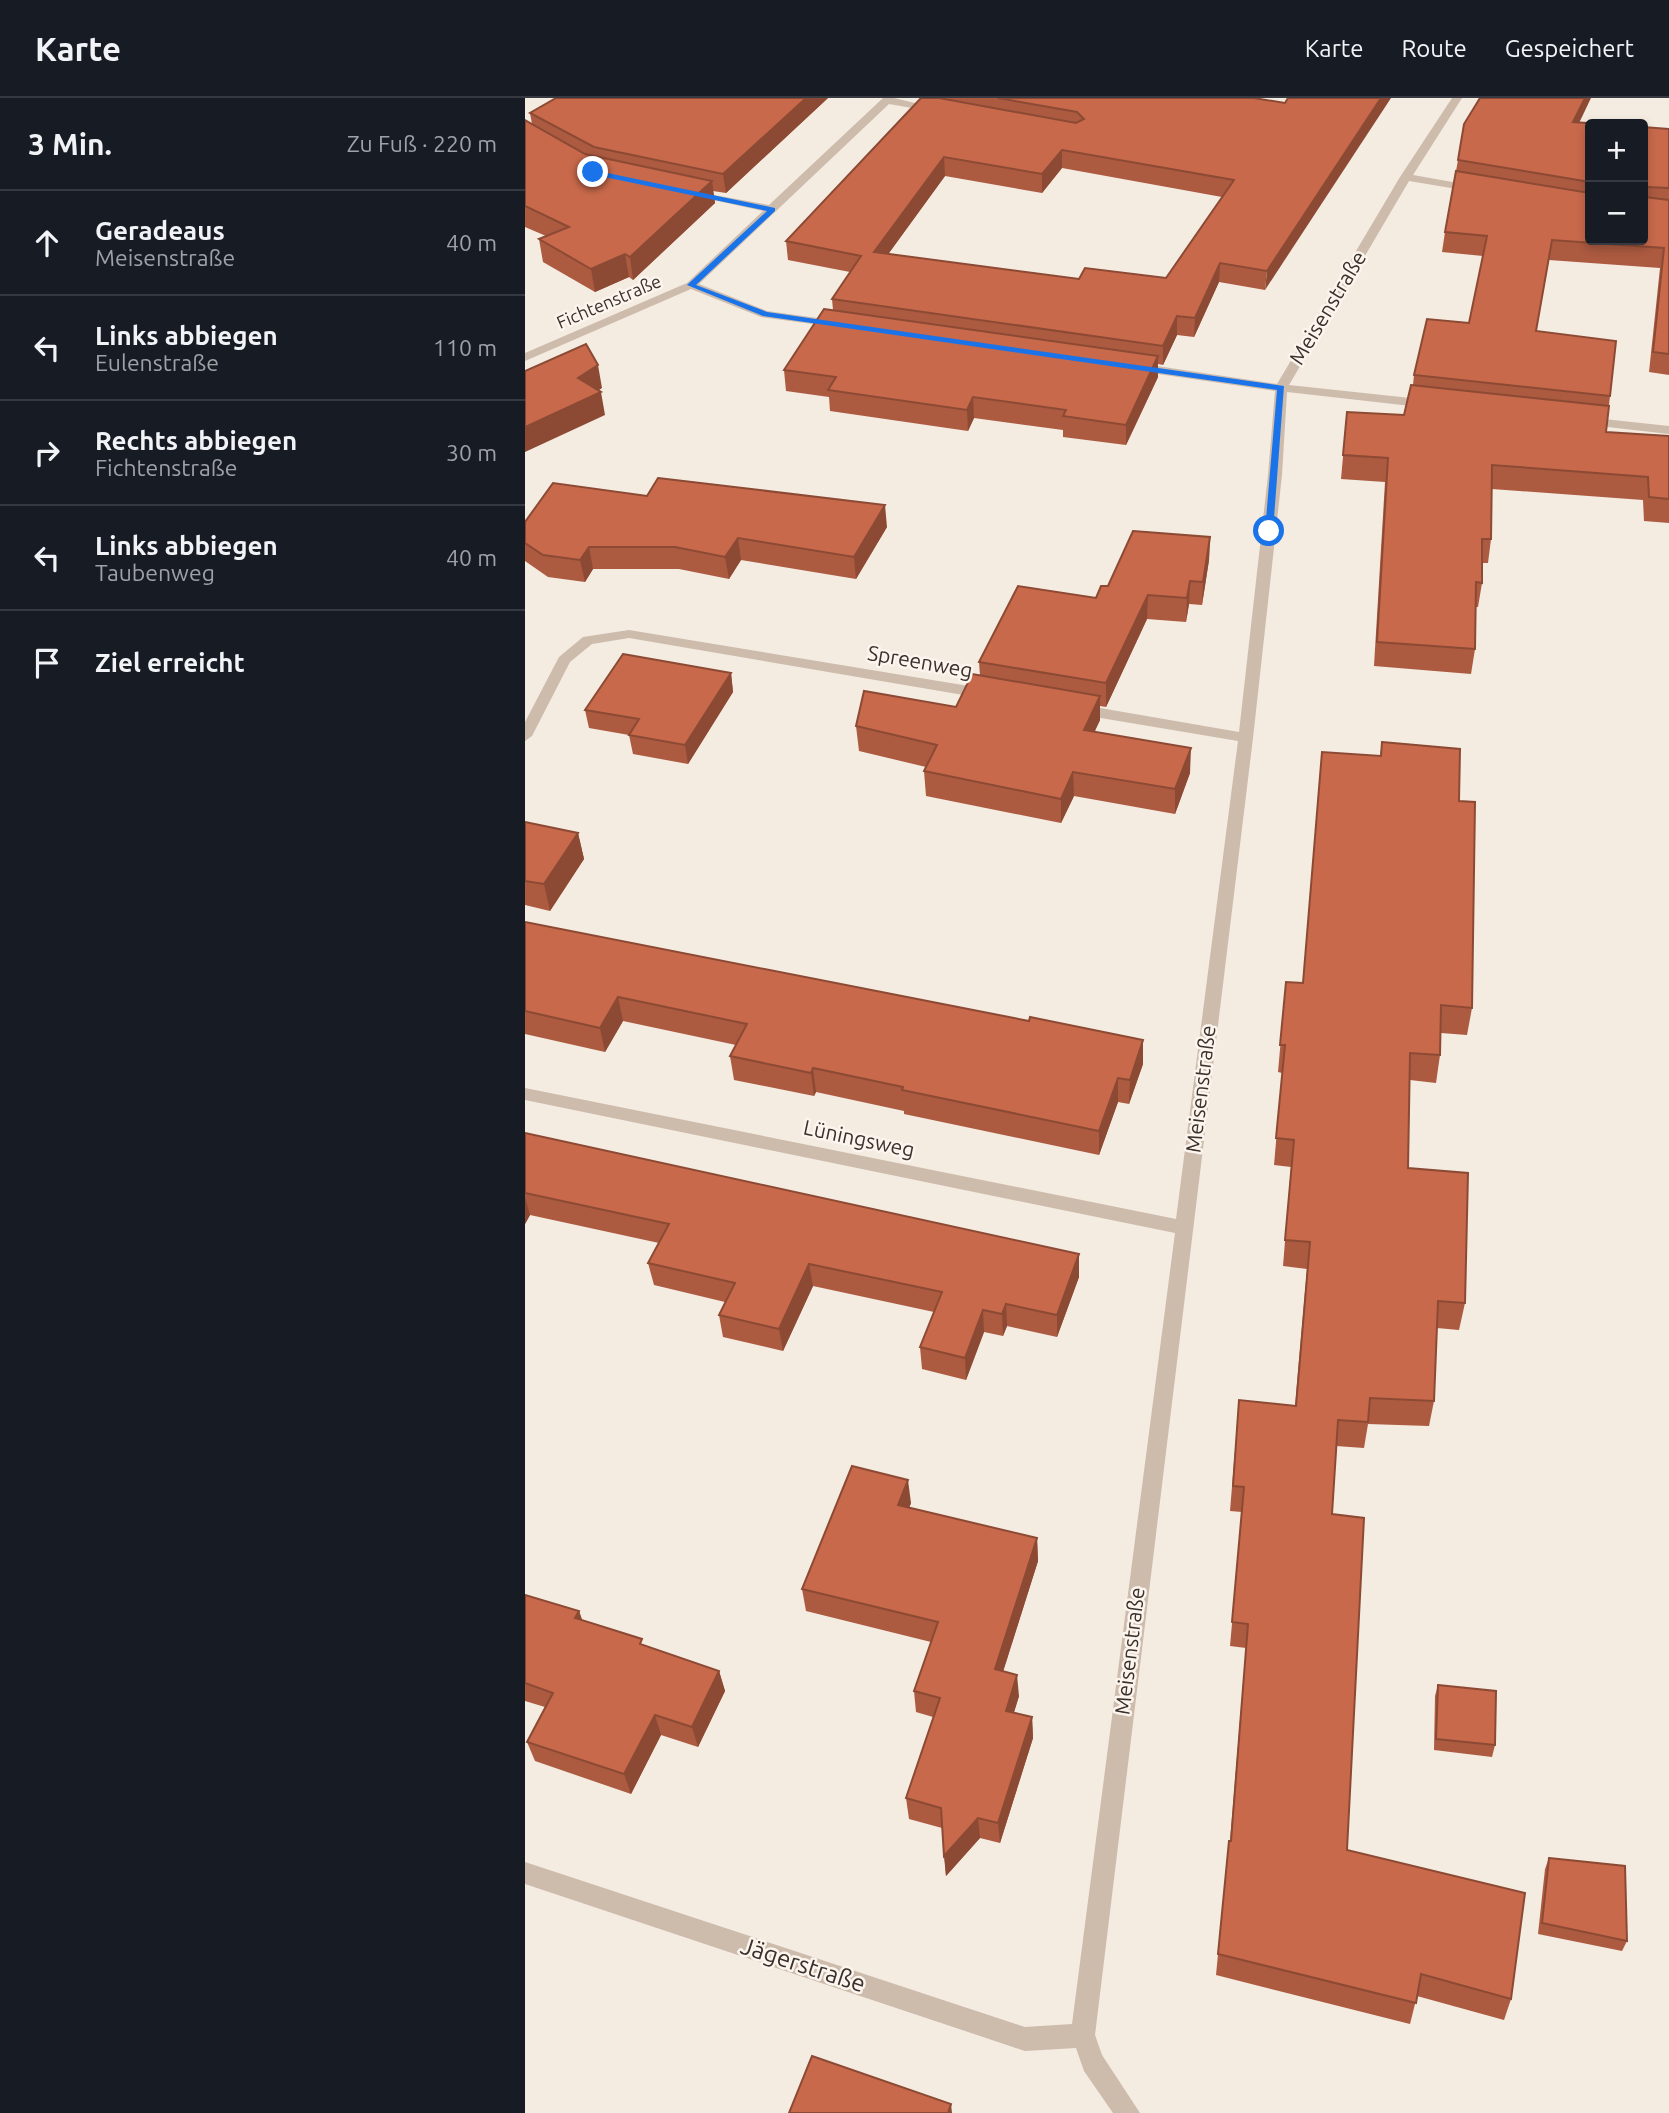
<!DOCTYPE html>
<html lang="de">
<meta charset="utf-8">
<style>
:root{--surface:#171b24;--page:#242831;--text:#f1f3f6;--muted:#9ea1a6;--line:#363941}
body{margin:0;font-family:Ubuntu,sans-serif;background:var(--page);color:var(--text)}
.controls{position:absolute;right:21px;top:21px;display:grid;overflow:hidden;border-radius:7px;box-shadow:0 4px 10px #0003}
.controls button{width:63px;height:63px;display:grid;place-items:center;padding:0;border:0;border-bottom:2px solid var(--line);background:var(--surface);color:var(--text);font:35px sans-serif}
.stop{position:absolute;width:21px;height:21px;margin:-16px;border:5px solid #1a73e8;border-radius:50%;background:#fff}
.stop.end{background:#1a73e8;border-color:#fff;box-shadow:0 2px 7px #0008}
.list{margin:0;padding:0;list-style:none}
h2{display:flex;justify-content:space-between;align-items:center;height:91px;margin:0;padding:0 28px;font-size:30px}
h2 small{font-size:23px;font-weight:400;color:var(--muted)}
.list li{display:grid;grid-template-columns:46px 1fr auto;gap:21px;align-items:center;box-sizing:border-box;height:105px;padding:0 28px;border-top:2px solid var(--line)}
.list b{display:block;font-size:26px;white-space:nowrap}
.list p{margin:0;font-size:23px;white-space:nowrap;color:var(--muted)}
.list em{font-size:23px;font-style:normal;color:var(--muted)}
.icon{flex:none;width:38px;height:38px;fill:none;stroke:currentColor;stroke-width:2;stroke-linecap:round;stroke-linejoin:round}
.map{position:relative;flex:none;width:1144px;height:2015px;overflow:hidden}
header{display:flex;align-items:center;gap:42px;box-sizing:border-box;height:98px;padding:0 35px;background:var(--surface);border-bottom:2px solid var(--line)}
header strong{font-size:33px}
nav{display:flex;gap:38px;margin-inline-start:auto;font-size:24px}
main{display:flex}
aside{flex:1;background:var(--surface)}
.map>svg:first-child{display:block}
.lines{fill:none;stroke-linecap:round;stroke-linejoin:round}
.minor{fill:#cdbbac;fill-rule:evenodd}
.wall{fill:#ac5a40;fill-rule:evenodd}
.shaded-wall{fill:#8c4a34}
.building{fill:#c8694b;stroke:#8c4a34;stroke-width:2;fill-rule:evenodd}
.route{fill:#1a73e8}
.labels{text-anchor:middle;stroke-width:5;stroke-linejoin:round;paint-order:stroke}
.far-street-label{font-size:18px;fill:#3b302b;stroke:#fbf5ee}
.street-label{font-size:21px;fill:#3b302b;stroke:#fbf5ee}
.near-street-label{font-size:24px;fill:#3b302b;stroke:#fbf5ee}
</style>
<header>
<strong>Karte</strong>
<nav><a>Karte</a><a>Route</a><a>Gespeichert</a></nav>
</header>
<main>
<aside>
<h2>3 Min.<small>Zu Fuß · 220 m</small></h2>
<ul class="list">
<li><svg class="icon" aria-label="ahead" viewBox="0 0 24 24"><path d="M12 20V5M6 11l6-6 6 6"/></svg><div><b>Geradeaus</b><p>Meisenstraße</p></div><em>40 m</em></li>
<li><svg class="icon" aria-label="left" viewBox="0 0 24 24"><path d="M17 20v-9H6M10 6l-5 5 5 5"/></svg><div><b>Links abbiegen</b><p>Eulenstraße</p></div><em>110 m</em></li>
<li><svg class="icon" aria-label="right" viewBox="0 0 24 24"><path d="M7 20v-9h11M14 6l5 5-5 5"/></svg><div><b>Rechts abbiegen</b><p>Fichtenstraße</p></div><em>30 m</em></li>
<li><svg class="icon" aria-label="left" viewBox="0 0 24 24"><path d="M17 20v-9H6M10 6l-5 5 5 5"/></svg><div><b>Links abbiegen</b><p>Taubenweg</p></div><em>40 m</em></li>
<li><svg class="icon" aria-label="arrive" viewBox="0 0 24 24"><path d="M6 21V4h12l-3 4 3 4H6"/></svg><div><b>Ziel erreicht</b></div></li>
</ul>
</aside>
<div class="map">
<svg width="1144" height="2015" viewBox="0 0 1144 2015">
<rect width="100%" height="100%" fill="#f4ebe1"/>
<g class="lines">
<!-- minor -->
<g class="minor">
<polygon points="358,0 369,0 415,11 410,14 364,6 174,186 242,213 314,223 320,227 318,230 236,219 166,191 0,263 0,255 162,185 238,113 161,96 161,92 244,107"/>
<polygon points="927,0 937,0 888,77 950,88 956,91 950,94 884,83 764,287 904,302 910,306 904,310 762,294 757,377 728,640 570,1937 577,1957 615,2015 588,2015 559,1973 551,1950 500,1953 0,1786 0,1764 500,1929 547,1926 650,1135 0,1002 0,990 651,1121 713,643 552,616 545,611 552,606 714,634 743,377 750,293 612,273 606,269 612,265 752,286 875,79"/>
<polygon points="1060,319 1144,328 1144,336 1056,326 1056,320"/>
<polygon points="104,532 462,591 469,596 462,601 104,540 67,546 45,564 7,638 0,643 0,624 34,559 58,539"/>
</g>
</g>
<!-- wall -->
<g class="wall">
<polygon points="303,0 201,95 188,93 190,105 108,182 104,179 70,194 18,164 14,141 21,138 0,129 0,22 7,26 5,15"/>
<path d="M396,0H729L760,5L740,192L694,184L669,239L652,237L638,267L633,266V279L601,347L538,339V332L449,320L443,333L305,313L304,299L261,293L259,272L308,212L307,201L325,174L263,162L261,143ZM537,70L697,99L641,180L554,181L363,156L420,78L517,95Z"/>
<polygon points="1054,25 1065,26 1065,142 1118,29 1144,31 1144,277 1124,274 1135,170 1024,162 1011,234 1085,298 1081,334 1144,338 1144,425 1119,423 1118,402 967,391 966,441 963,465 957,465 957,485 953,509 951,509 950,551 946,576 849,568 860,384 816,381 822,314 879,317 888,287 889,277 944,225 958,158 917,154 920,134 933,62"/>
<polygon points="0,424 362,429 331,481 216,462 204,481 154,471 68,471 60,484 23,479 0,463"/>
<polygon points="685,439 684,462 677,507 664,506 661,524 622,521 581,609 575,608 575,622 569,634 665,675 650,716 549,698 536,725 401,698 399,673 401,669 334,653 331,628 431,609 455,578 454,564 571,500 583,488"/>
<polygon points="206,575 208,594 163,666 108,656 104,637 64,630 60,612"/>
<polygon points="857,644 934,703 947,910 942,937 916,935 915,957 911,985 885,982 883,1070 940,1205 934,1232 912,1230 909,1303 904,1328 843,1326 839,1350 811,1348 807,1416 822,1752 986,1901 979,1922 892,1898 885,1926 691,1877 704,1743 705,1743 721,1550 705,1548 717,1414 705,1413 714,1302 770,1308 782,1171 758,1168 766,1069 749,1067 757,975 753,974 761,884 777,885 855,658"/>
<polygon points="0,724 53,735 59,761 25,813 0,807"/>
<polygon points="0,824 504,923 618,942 618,966 604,1006 593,1004 574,1057 379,1016 379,1013 291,994 289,998 209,982 205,958 211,947 98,923 80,954 0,936"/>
<polygon points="0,1035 554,1179 532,1239 482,1228 478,1238 459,1234 441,1282 397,1271 395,1249 409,1214 288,1188 258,1253 198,1239 194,1217 200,1204 129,1187 123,1165 134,1145 5,1117 0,1126"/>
<polygon points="386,1405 384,1410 512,1440 513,1463 478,1573 494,1598 489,1614 507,1619 508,1640 475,1745 455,1740 421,1778 417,1730 384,1721 381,1700 408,1619 391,1614 389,1593 406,1544 281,1513 277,1491"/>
<polygon points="0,1497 54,1513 57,1522 119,1548 194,1573 200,1593 173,1649 136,1637 106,1696 10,1663 2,1644 20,1609 0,1603"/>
<polygon points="913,1587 970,1647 967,1659 909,1652 910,1598"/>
<polygon points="1024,1760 1102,1843 1097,1853 1013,1836 1020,1771"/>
</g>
<!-- shaded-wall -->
<g class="shaded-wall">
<polygon points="281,0 303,0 201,95 198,76"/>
<polygon points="856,0 866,0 740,192 742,173"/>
<polygon points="1060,0 1066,0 1045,44 1048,24"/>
<polygon points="537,52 537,70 517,95 517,76"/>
<polygon points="419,59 420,78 351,173 349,154"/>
<polygon points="187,83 190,105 108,182 105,159"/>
<polygon points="100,156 104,179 70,194 66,171"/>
<polygon points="695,165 694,184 669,239 670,220"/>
<polygon points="652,218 652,237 638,267 638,248"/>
<polygon points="633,258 633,279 601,347 601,327"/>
<polygon points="73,267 77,290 59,302 76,294 80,317 0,354 0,329 53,280"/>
<polygon points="448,299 449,320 443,333 442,312"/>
<polygon points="360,407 362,429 331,481 329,459"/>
<polygon points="685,439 684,462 677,507 678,484"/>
<polygon points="213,440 216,462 204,481 200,459"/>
<polygon points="64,449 68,471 60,484 55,462"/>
<polygon points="665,483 664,506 661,524 662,500"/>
<polygon points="623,497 622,521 581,609 581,585"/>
<polygon points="206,575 208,594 163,666 160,647"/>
<polygon points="575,598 575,622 559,657 559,632"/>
<polygon points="666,650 665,675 650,716 650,691"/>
<polygon points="548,674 549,698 536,725 536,701"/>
<polygon points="53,735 59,761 25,813 19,786"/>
<polygon points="93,899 98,923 80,954 75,930"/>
<polygon points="618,942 618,966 604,1006 605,982"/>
<polygon points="288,970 291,994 289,998 286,975"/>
<polygon points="593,980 593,1004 574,1057 574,1033"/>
<polygon points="0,1099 5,1117 0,1126"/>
<polygon points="554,1156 554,1179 532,1239 532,1217"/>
<polygon points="284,1166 288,1188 258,1253 254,1231"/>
<polygon points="481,1206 482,1228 478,1238 477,1216"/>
<polygon points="458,1212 459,1234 441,1282 440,1260"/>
<polygon points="383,1382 386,1405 376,1430 373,1407"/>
<polygon points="512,1440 513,1463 472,1593 470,1571"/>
<polygon points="54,1513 61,1533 50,1520"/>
<polygon points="194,1573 200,1593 173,1649 167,1629"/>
<polygon points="492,1577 494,1598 483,1634 481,1613"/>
<polygon points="130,1617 136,1637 106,1696 99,1676"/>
<polygon points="507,1619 508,1640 475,1745 473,1725"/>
<polygon points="453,1720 455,1740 421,1778 419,1758"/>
<polygon points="426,2006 427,2015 423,2015"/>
</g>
<!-- building -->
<g class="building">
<polygon points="31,0 281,0 198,76 69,49 5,15"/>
<path d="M396,0H414L551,25L559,21L552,14L473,0H729L760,5L763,0H856L742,173L695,165L670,220L652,218L638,248L307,201L336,158L261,143ZM537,52L709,82L641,180L560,170L554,181L349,154L419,59L517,76Z"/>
<polygon points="955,0 1060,0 1048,24 1077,26 1065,26 1065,84 933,62 939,26"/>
<polygon points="0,22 60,56 187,83 105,159 100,156 66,171 14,141 44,129 0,108"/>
<polygon points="1118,29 1144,31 1144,90 1122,89 1119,91 1120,99 1144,102 1144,256 1128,254 1139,150 1027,142 1011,233 1091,243 1085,298 889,277 902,221 944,225 962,138 920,134 931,73 1065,95 1065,142 1118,142"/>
<polygon points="299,211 633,258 601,327 538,318 541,312 448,299 442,312 303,292 311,279 259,272"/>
<polygon points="61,246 73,267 53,280 76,294 0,329 0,273"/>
<polygon points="886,287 1084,308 1081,334 1144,338 1144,401 1124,399 1123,379 967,367 966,441 957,441 957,485 951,484 950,551 852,544 863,360 818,357 822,314 879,317"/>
<polygon points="133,380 360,407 329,459 213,440 200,459 150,449 64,449 55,462 18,457 0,445 0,424 28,385 122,398"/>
<polygon points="608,433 685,439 678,484 665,483 662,500 623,497 581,585 454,564 493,488 571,500 576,488 583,488"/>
<polygon points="98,556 206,575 160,647 104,637 114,621 60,612"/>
<polygon points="447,576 575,598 559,632 666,650 650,691 548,674 536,701 399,673 412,647 331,628 339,593 431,609"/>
<polygon points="857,644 935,651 934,703 950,704 947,910 916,907 915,957 885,955 883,1070 943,1075 940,1205 913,1203 909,1303 845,1300 843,1324 813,1322 807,1416 839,1420 822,1752 1000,1795 986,1901 896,1876 891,1905 693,1856 704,1743 706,1743 723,1526 707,1524 719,1389 708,1388 714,1302 771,1308 785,1144 760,1142 769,1042 751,1040 760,947 755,947 761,884 778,885 797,654 856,658"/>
<polygon points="0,724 53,735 19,786 0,783"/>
<polygon points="0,824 504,923 505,919 618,942 605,982 593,980 574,1033 377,992 378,989 288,970 286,975 205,958 222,926 93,899 75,930 0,913"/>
<polygon points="0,1035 554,1156 532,1217 481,1206 477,1216 458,1212 440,1260 395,1249 417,1194 284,1166 254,1231 194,1217 210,1185 123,1165 144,1126 0,1095"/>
<polygon points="327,1368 383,1382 373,1407 512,1440 470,1571 492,1577 481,1613 507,1619 473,1725 453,1720 419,1758 416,1710 381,1700 415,1600 389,1593 413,1524 277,1491"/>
<polygon points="0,1497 54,1513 50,1520 117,1541 115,1546 194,1573 167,1629 130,1617 99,1676 2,1644 28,1595 0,1585"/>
<polygon points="913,1587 971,1593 970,1647 911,1641"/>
<polygon points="1024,1760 1100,1768 1102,1843 1017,1825"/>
<polygon points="287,1958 426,2006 423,2015 264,2015"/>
</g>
<!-- route -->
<polygon class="route" points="68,72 250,110 250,113 171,187 242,214 759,288 748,433 744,435 740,433 752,292 238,218 162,187 242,113 65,76"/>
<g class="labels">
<!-- far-street labels -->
<g class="far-street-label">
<text transform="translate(84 204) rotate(-23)" y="6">Fichtenstraße</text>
</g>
<!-- street labels -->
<g class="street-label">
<text transform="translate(803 210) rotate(-59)" y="7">Meisenstraße</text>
<text transform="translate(395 564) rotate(10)" y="7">Spreenweg</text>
<text transform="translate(676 991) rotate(-83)" y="7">Meisenstraße</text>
<text transform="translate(334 1041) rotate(12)" y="7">Lüningsweg</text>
<text transform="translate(605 1553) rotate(-83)" y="7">Meisenstraße</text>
</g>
<!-- near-street labels -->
<g class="near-street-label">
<text transform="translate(278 1867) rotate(18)" y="8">Jägerstraße</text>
</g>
</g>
</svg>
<div class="controls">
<button>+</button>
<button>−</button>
</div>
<div class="stop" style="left:744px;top:433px"></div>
<div class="stop end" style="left:68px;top:74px"></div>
</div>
</main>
